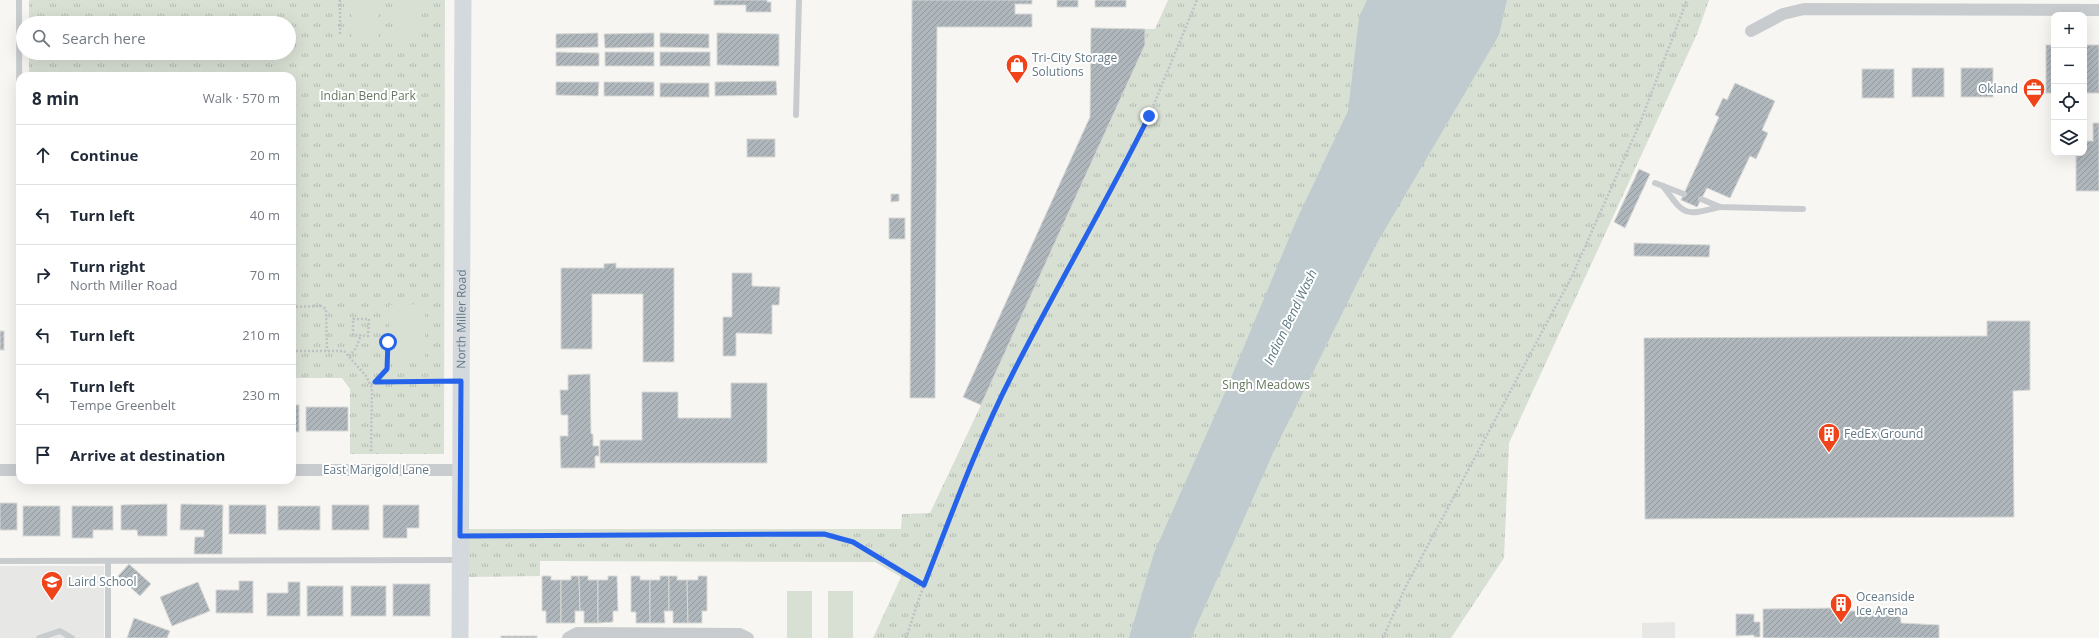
<!DOCTYPE html>
<meta charset="utf-8">
<style>
:root{--surface:#fff;--page:#f6f6f7;--text:#1f2937;--muted:#747a83;--line:#e0e1e3}
body{margin:0;font-family:"Open Sans",sans-serif;background:var(--page);color:var(--text)}
.controls{position:absolute;right:12px;top:12px;display:grid;overflow:hidden;border-radius:8px;box-shadow:0 4px 16px #0002}
.controls button{width:36px;height:36px;display:grid;place-items:center;padding:0;border:0;border-bottom:1px solid var(--line);background:var(--surface);color:var(--text);font:20px sans-serif}
.stop{position:absolute;width:12px;height:12px;margin:-9px;border:3px solid #2563eb;border-radius:50%;background:#fff}
.stop.end{background:#2563eb;border-color:#fff;box-shadow:0 1px 4px #0008}
.list{margin:0;padding:0;list-style:none}
h2{display:flex;justify-content:space-between;align-items:center;height:52px;margin:0;padding:0 16px;font-size:17px}
h2 small{font-size:13px;font-weight:400;color:var(--muted)}
.list li{display:grid;grid-template-columns:26px 1fr auto;gap:12px;align-items:center;box-sizing:border-box;height:60px;padding:0 16px;border-top:1px solid var(--line)}
.list b{display:block;font-size:15px;white-space:nowrap}
.list p{margin:0;font-size:13px;white-space:nowrap;color:var(--muted)}
.list em{font-size:13px;font-style:normal;color:var(--muted)}
.icon{flex:none;width:22px;height:22px;fill:none;stroke:currentColor;stroke-width:2;stroke-linecap:round;stroke-linejoin:round}
.map{position:relative;flex:none;width:2099px;height:638px;overflow:hidden}
.search{position:absolute;background:var(--surface);box-shadow:0 4px 16px #0002;left:16px;top:16px;width:280px;height:44px;display:flex;align-items:center;gap:10px;box-sizing:border-box;padding:0 14px;border-radius:22px;color:var(--muted);font-size:15px}
.panel{position:absolute;background:var(--surface);box-shadow:0 4px 16px #0002;left:16px;top:72px;width:280px;height:412px;border-radius:12px}
.map>svg:first-child{display:block}
.built{fill:#e7e8e6}
.park{fill:url(#park-tufts)}
.pitch{fill:#d8dfd3}
.water{fill:#bfcbcf}
.building{fill:url(#building-hatch);stroke:#d8d8d5}
.lines{fill:none;stroke-linecap:round;stroke-linejoin:round}
.path{stroke:#bfc2c4;stroke-width:2.5;stroke-dasharray:2 2;stroke-linecap:butt}
.lane{stroke:#c9cccf;stroke-width:6}
.street{stroke:#c9cccf;stroke-width:12}
.secondary{stroke:#d4d9dd;stroke-width:17}
.route{stroke:#2563eb;stroke-width:5}
.labels{text-anchor:middle;stroke-width:4;stroke-linejoin:round;paint-order:stroke}
.poi-label{font-size:12px;fill:#637886;stroke:#fff;text-anchor:start}
.park-label{font-size:12px;fill:#65785f;stroke:#fff}
.street-label{font-size:12px;fill:#637886;stroke:#fff}
.water-label{font-size:13px;font-style:italic;fill:#5f7b83;stroke:#fff}
</style>
<div class="map">
<svg width="2099" height="638" viewBox="0 0 2099 638">
<defs>
<pattern id="park-tufts" width="24" height="20" patternUnits="userSpaceOnUse"><rect width="24" height="20" fill="#d8dfd3"/><path d="M3 7l-1-3M5 7V3M7 7l1-3M15 17l-1-3M17 17v-4M19 17l1-3" fill="none" stroke="#b3bab1"/></pattern>
<pattern id="building-hatch" width="6" height="6" patternUnits="userSpaceOnUse"><rect width="6" height="6" fill="#afb7bc"/><path d="M-1 1l2-2M0 6l6-6M5 7l2-2" fill="none" stroke="#929a9e"/></pattern>
</defs>
<rect width="100%" height="100%" fill="#f7f6f3"/>
<!-- built -->
<g class="built">
<rect x="0" y="566" width="104" height="72"/>
<polygon points="1675,622 1675,638 1642,638 1642,623"/>
</g>
<!-- park -->
<g class="park">
<polygon points="29,0 445,0 444,454 350,454 350,389 342,378 292,378 292,76 29,76 29,53 289,53 289,23 29,23"/>
<polygon points="1168,0 1709,0 1697,34 1509,443 1504,558 1451,638 873,638 901,577 875,562 540,561 540,576 460,577 460,529 901,529 902,514 930,513 981,405 1145,45 1145,29 1155,29"/>
</g>
<!-- pitch -->
<g class="pitch">
<polygon points="352,0 378,0 378,43 352,42"/>
<rect x="393" y="0" width="25" height="43"/>
<polygon points="425,304 425,361 390,361 389,305"/>
<rect x="787" y="591" width="25" height="47"/>
<rect x="828" y="591" width="25" height="47"/>
</g>
<!-- water -->
<polygon class="water" points="1367,0 1507,0 1499,35 1377,243 1273,453 1191,638 1129,638 1154,553 1223,397 1297,219 1348,111 1359,18"/>
<!-- building -->
<g class="building">
<polygon points="714,0 767,0 767,2 771,2 771,12 746,12 746,5 714,5"/>
<polygon points="912,0 1032,0 1032,4 1015,4 1015,14 1032,14 1032,27 937,27 935,398 910,398"/>
<rect x="1057" y="0" width="21" height="7"/>
<rect x="1095" y="0" width="31" height="7"/>
<polygon points="1091,28 1145,29 1145,45 981,405 963,397 1090,117"/>
<polygon points="598,33 598,47 556,48 556,34"/>
<polygon points="654,33 654,47 605,48 604,34"/>
<polygon points="660,33 709,34 709,48 660,47"/>
<polygon points="717,33 779,34 779,66 717,65"/>
<rect x="2046" y="45" width="8" height="48"/>
<rect x="2084" y="45" width="15" height="48"/>
<polygon points="556,52 599,53 599,66 556,66"/>
<rect x="605" y="52" width="49" height="14"/>
<rect x="660" y="52" width="50" height="14"/>
<rect x="1912" y="68" width="32" height="29"/>
<rect x="1961" y="68" width="32" height="29"/>
<rect x="1862" y="69" width="32" height="29"/>
<polygon points="776,81 777,95 715,96 715,82"/>
<polygon points="556,82 599,82 598,96 556,95"/>
<rect x="604" y="82" width="50" height="14"/>
<rect x="660" y="83" width="49" height="14"/>
<polygon points="1735,83 1775,101 1762,130 1768,133 1756,159 1750,156 1730,198 1707,188 1697,207 1681,200 1719,117 1715,115 1723,98 1727,100"/>
<polygon points="2093,123 2099,123 2099,191 2076,191 2076,153 2084,153 2084,141 2093,141"/>
<rect x="747" y="139" width="28" height="18"/>
<polygon points="1639,169 1650,174 1625,228 1614,222"/>
<polygon points="891,194 899,194 899,201 891,202"/>
<rect x="889" y="218" width="16" height="21"/>
<polygon points="1634,243 1710,245 1709,257 1634,256"/>
<polygon points="616,263 616,268 674,268 674,362 643,362 643,294 592,294 592,349 561,349 561,268 604,268 604,264"/>
<polygon points="732,273 752,273 752,286 780,287 779,305 772,305 772,334 736,333 736,356 723,356 723,317 732,317"/>
<polygon points="1987,321 2030,321 2030,390 2013,391 2014,517 1645,519 1644,338 1987,336"/>
<rect x="0" y="331" width="4" height="19"/>
<polygon points="590,374 591,434 593,434 593,446 599,446 599,456 595,456 595,468 561,468 560,436 568,436 568,415 561,415 560,390 568,390 568,375"/>
<polygon points="731,383 767,383 767,463 600,463 600,440 642,440 642,392 678,392 678,418 731,418"/>
<rect x="292" y="405" width="7" height="27"/>
<rect x="306" y="407" width="42" height="24"/>
<rect x="0" y="503" width="17" height="27"/>
<polygon points="167,504 167,536 138,536 137,530 121,530 121,505"/>
<polygon points="181,504 223,505 222,554 194,554 195,537 204,537 204,530 180,530"/>
<rect x="229" y="505" width="37" height="29"/>
<rect x="332" y="505" width="37" height="25"/>
<polygon points="383,505 419,505 419,528 407,528 407,538 383,538"/>
<rect x="23" y="506" width="37" height="30"/>
<polygon points="72,506 113,506 113,530 93,530 93,538 72,538"/>
<rect x="278" y="506" width="42" height="24"/>
<polygon points="129,564 151,584 140,596 118,576"/>
<polygon points="542,576 551,576 551,580 561,580 561,623 546,623 546,611 542,611"/>
<polygon points="571,576 579,576 580,611 575,611 575,623 561,623 561,580 571,580"/>
<polygon points="579,576 588,576 588,580 598,580 598,623 584,623 584,611 580,611"/>
<polygon points="608,576 617,576 618,611 613,611 613,622 598,623 598,580 608,580"/>
<polygon points="631,576 640,576 640,580 650,580 650,623 636,623 636,612 631,612"/>
<polygon points="660,576 669,576 669,611 664,611 665,623 650,623 650,580 660,580"/>
<polygon points="669,576 677,576 677,580 687,580 688,623 673,623 673,611 669,611"/>
<polygon points="698,576 707,576 707,611 702,611 702,623 688,623 687,580 698,580"/>
<polygon points="239,581 253,581 253,613 216,613 216,590 239,590"/>
<polygon points="198,582 210,611 172,626 160,597"/>
<polygon points="288,582 300,582 300,616 267,616 267,593 288,593"/>
<rect x="393" y="584" width="37" height="32"/>
<rect x="307" y="586" width="36" height="30"/>
<rect x="351" y="586" width="35" height="30"/>
<polygon points="1833,608 1833,611 1900,611 1901,623 1939,625 1939,638 1763,638 1763,609"/>
<polygon points="1736,614 1754,614 1754,622 1760,622 1760,637 1754,637 1754,635 1736,636"/>
<polygon points="134,618 170,631 167,638 127,638"/>
<rect x="501" y="636" width="36" height="2"/>
</g>
<g class="lines">
<!-- path -->
<g class="path">
<polyline points="340,0 340,36"/>
<polyline points="292,307 321,306 326,309 327,351"/>
<polygon points="353,319 369,319 368,336 353,335"/>
<polyline points="292,351 344,351 366,376 372,388 371,453"/>
<polyline points="349,356 356,348 361,335"/>
<polyline points="375,382 446,381"/>
<polyline points="371,385 387,369 388,341"/>
<polyline points="476,535 824,534 853,542 924,585"/>
<polyline points="906,638 920,596 966,477 1013,373 1127,160 1149,116 1197,0"/>
<polyline points="1383,638 1405,588 1572,276 1640,123 1687,0"/>
</g>
<!-- lane -->
<g class="lane">
<polyline points="19,0 20,470"/>
<polyline points="796,115 799,0"/>
<polyline points="1655,183 1684,194"/>
<path d="M1663,186C1685,216 1684,216 1720,207"/>
<polyline points="1701,199 1720,207 1803,209"/>
<polyline points="0,561 459,560"/>
<polyline points="108,561 108,638"/>
<polyline points="39,638 60,631 72,638"/>
</g>
<!-- street -->
<g class="street">
<polyline points="1751,31 1783,14 1804,9 2099,10"/>
<polyline points="0,470 20,470"/>
<polyline points="292,470 460,470"/>
<polyline points="568,638 577,633 740,634 748,638"/>
</g>
<!-- secondary -->
<path class="secondary" id="s1" d="M460,638L463,0"/>
</g>
<g class="lines">
<!-- route -->
<path class="route" d="M388,342L387,369L375,382L461,381L460,536L824,534L853,542L924,585C952,513 978,441 1013,373C1057,286 1106,203 1149,116"/>
</g>
<!-- icons -->
<defs>
<g id="shop-pin" transform="scale(1.15)"><path d="M0 17L-7.5 6A9.5 9.5 0 1 1 7.5 6Z" fill="#ef441a" stroke="#fff"/><path d="M-5-2.5h2.3a2.7 3.5 0 0 1 5.4 0H5L5.5 6h-11ZM-1.5-2.5h3a1.5 2.3 0 0 0-3 0Z" fill="#fff"/></g>
<g id="office-pin" transform="scale(1.15)"><path d="M0 17L-7.5 6A9.5 9.5 0 1 1 7.5 6Z" fill="#ef441a" stroke="#fff"/><path d="M-6-3h4V-5.5h4V-3h4V5H-6ZM-1-4.5V-3h2v-1.5ZM-6 0V1H6V0Z" fill="#fff"/></g>
<g id="building-pin" transform="scale(1.15)"><path d="M0 17L-7.5 6A9.5 9.5 0 1 1 7.5 6Z" fill="#ef441a" stroke="#fff"/><path d="M-4-6H4V6H1V3H-1V6H-4ZM-2.5-4.3h1.7v1.8h-1.7ZM.8-4.3h1.7v1.8H.8ZM-2.5-1h1.7V.8h-1.7ZM.8-1h1.7V.8H.8Z" fill="#fff"/></g>
<g id="school-pin" transform="scale(1.15)"><path d="M0 17L-7.5 6A9.5 9.5 0 1 1 7.5 6Z" fill="#ef441a" stroke="#fff"/><path d="M0-5L7-2L0 1L-7-2ZM-4 1L0 2.5L4 1V4Q0 6-4 4Z" fill="#fff"/></g>
</defs>
<g fill-rule="evenodd">
<use href="#shop-pin" x="1017" y="65"/>
<use href="#office-pin" x="2034" y="89"/>
<use href="#building-pin" x="1829" y="434"/>
<use href="#school-pin" x="52" y="582"/>
<use href="#building-pin" x="1841" y="604"/>
</g>
<g class="labels">
<!-- poi labels -->
<g class="poi-label">
<text x="1032" y="62">Tri-City Storage<tspan x="1032" dy="14">Solutions</tspan></text>
<text x="2018" y="93" text-anchor="end">Okland</text>
<text x="1844" y="438">FedEx Ground</text>
<text x="68" y="586">Laird School</text>
<text x="1856" y="601">Oceanside<tspan x="1856" dy="14">Ice Arena</tspan></text>
</g>
<!-- park labels -->
<g class="park-label">
<text x="368" y="100">Indian Bend Park</text>
<text x="1266" y="389">Singh Meadows</text>
</g>
<!-- street labels -->
<g class="street-label">
<text dy="4" stroke="none"><textPath href="#s1" startOffset="319">North Miller Road</textPath></text>
<text x="376" y="474">East Marigold Lane</text>
</g>
<!-- water labels -->
<g class="water-label">
<text transform="translate(1290 317) rotate(-64)" y="5">Indian Bend Wash</text>
</g>
</g>
</svg>
<div class="controls">
<button>+</button>
<button>−</button>
<button><svg class="icon" aria-label="locate" viewBox="0 0 24 24"><circle cx="12" cy="12" r="6"/><path d="M12 2v4M12 18v4M2 12h4M18 12h4"/></svg></button>
<button><svg class="icon" aria-label="layers" viewBox="0 0 24 24"><path d="M12 4l9 5-9 5-9-5zM3 14l9 5 9-5"/></svg></button>
</div>
<div class="stop" style="left:388px;top:342px"></div>
<div class="stop end" style="left:1149px;top:116px"></div>
<div class="search"><svg class="icon" aria-label="search" viewBox="0 0 24 24"><circle cx="10" cy="10" r="6"/><path d="M15 15l6 6"/></svg>Search here</div>
<section class="panel">
<h2>8 min<small>Walk · 570 m</small></h2>
<ul class="list">
<li><svg class="icon" aria-label="ahead" viewBox="0 0 24 24"><path d="M12 20V5M6 11l6-6 6 6"/></svg><div><b>Continue</b></div><em>20 m</em></li>
<li><svg class="icon" aria-label="left" viewBox="0 0 24 24"><path d="M17 20v-9H6M10 6l-5 5 5 5"/></svg><div><b>Turn left</b></div><em>40 m</em></li>
<li><svg class="icon" aria-label="right" viewBox="0 0 24 24"><path d="M7 20v-9h11M14 6l5 5-5 5"/></svg><div><b>Turn right</b><p>North Miller Road</p></div><em>70 m</em></li>
<li><svg class="icon" aria-label="left" viewBox="0 0 24 24"><path d="M17 20v-9H6M10 6l-5 5 5 5"/></svg><div><b>Turn left</b></div><em>210 m</em></li>
<li><svg class="icon" aria-label="left" viewBox="0 0 24 24"><path d="M17 20v-9H6M10 6l-5 5 5 5"/></svg><div><b>Turn left</b><p>Tempe Greenbelt</p></div><em>230 m</em></li>
<li><svg class="icon" aria-label="arrive" viewBox="0 0 24 24"><path d="M6 21V4h12l-3 4 3 4H6"/></svg><div><b>Arrive at destination</b></div></li>
</ul>
</section>
</div>
